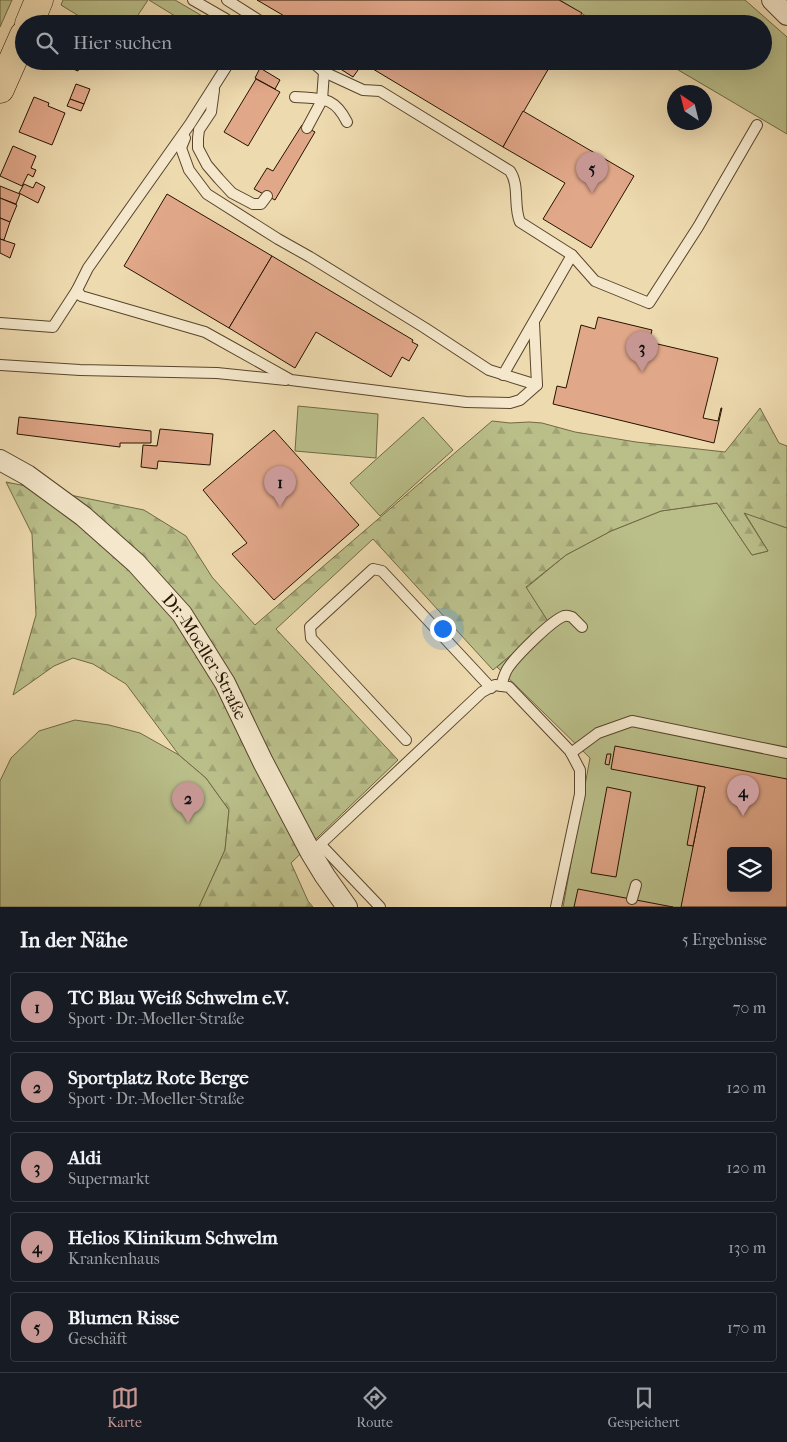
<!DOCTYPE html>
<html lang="de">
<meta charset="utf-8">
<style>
:root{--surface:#171b24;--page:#242831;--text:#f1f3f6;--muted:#9ea1a6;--line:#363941;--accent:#c59692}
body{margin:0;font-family:"IM FELL French Canon",serif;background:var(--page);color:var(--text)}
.controls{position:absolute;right:15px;bottom:15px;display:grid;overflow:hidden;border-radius:5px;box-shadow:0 5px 20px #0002}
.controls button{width:45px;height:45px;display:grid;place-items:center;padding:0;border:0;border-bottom:1px solid var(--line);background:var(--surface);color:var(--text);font:25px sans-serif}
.compass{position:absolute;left:667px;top:85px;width:45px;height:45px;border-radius:50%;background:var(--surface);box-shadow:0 5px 20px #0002;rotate:325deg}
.you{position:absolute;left:442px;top:628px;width:18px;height:18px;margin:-12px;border:4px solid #fff;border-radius:50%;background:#1a73e8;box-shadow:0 0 0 8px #1a73e833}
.badge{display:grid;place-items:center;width:32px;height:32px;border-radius:50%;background:var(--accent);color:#111;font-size:16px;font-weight:700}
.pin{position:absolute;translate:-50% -41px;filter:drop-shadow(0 1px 2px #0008)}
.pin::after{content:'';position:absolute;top:26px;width:18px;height:15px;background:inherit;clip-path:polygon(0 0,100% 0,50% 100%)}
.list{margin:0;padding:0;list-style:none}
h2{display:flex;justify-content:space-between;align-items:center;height:65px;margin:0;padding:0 20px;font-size:21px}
h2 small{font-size:16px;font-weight:400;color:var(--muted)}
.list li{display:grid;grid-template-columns:32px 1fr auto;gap:15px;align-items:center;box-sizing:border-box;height:70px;margin:0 10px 10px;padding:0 10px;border:1px solid var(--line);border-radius:5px}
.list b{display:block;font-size:19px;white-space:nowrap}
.list p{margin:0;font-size:16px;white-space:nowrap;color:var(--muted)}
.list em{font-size:16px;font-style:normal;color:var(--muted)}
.icon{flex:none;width:28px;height:28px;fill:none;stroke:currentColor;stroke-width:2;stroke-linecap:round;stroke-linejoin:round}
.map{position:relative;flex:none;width:787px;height:907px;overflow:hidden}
.search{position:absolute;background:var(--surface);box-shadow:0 5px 20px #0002;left:15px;right:15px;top:15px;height:55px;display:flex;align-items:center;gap:12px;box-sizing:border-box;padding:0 18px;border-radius:28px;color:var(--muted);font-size:19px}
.sheet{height:465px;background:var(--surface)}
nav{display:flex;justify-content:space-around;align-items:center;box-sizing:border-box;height:70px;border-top:1px solid var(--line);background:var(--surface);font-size:14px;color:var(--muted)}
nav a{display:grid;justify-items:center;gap:2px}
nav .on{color:var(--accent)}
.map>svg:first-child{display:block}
.green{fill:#babf8a;stroke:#706945;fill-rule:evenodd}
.forest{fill:url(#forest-firs);stroke:#706945}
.building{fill:#e1a789;stroke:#261300;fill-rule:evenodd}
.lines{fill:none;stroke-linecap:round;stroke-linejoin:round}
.lane-casing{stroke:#58452c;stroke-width:12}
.street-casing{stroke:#58452c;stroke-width:22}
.primary-casing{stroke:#261300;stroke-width:29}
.lane{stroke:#f4e7cb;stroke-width:10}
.street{stroke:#f4e7cb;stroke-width:20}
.primary{stroke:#eedaaf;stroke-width:28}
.labels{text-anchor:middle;stroke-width:4;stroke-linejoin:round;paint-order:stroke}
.street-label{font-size:18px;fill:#261300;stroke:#f4e7cb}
</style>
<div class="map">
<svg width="787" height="907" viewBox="0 0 787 907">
<defs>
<pattern id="forest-firs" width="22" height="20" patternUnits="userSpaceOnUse" patternTransform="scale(1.25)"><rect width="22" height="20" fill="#babf8a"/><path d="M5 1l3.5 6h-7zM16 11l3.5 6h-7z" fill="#a0a375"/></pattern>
</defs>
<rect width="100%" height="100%" fill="#eedaaf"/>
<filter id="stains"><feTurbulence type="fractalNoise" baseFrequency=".004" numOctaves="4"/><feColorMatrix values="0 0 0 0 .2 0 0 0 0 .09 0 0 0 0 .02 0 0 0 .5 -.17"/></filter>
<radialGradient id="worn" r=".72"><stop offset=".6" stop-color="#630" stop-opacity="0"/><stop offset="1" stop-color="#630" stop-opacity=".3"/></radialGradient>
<!-- green -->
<g class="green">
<polygon points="0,0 12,0 0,27"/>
<polygon points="63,0 148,0 132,24 92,24 61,5"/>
<polygon points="149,0 175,0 216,24 188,24"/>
<polygon points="560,0 745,0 787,37 787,134 663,61 763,61 763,24 599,24"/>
<polygon points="298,406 378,414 376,458 295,451"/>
<polygon points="423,417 453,450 380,516 350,483"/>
<path d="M717,503L752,555L768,551L744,512L787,528V907H563L590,758L497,667L549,623L526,588L566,555L611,531L661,511ZM731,851H768V888H731Z"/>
<polygon points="75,720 109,725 140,733 179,755 206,778 229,810 225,850 199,907 0,907 0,781 11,758 39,731"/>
</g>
<!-- forest -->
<polygon class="forest" points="760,408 779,443 787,446 787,528 744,513 768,551 752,555 717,503 661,511 611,531 566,555 526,587 549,623 493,670 373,539 276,629 398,760 291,863 308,901 313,907 199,907 225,850 229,810 206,778 179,755 126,684 93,664 73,658 54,666 13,695 36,615 32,534 6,482 144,510 186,536 212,577 255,625 492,421 510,423 529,422 542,423 575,432 636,442 725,452"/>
<!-- building -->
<g class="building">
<polygon points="257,0 559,0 582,13 575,24 298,24"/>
<polygon points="53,61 82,61 78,71"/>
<polygon points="328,61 553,61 503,147 363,63 353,77"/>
<polygon points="260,68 280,80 275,89 255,78"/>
<polygon points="256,79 280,92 248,146 224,132"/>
<polygon points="76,84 90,89 84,104 70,99"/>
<polygon points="34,97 49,103 48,106 65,113 52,145 19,132"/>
<polygon points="70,99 84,104 81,111 67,106"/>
<polygon points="523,111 634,176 591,248 543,219 565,183 503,147"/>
<polygon points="302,125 315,132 275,200 254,189 267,168 273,171"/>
<polygon points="13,146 36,156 31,168 36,170 33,177 28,174 22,186 0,176"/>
<polygon points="36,182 45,187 38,203 19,193 24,184 33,188"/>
<polygon points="0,186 20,194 16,204 0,198"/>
<polygon points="167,194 272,256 229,328 124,266"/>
<polygon points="0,198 17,205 10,222 0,218"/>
<polygon points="0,218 10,222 4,240 0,239"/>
<polygon points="0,239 15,244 10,258 0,253"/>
<polygon points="272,256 413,340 412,342 418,345 409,361 402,357 391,377 316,332 295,368 229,328"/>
<polygon points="598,317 652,330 649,342 718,358 703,418 718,421 721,408 722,408 714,443 553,404 557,386 566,388 581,325 595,329"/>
<polygon points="19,417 151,431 151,443 120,443 120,447 17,434"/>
<polygon points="160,429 213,434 210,465 158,461 157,469 141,467 143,445 157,446"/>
<polygon points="274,430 359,525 274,600 232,554 247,543 203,490"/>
<path d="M615,746L787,779V907H681L705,787L611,769ZM731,851H768V888H731Z"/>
<polygon points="607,754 611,754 609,765 605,764"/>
<polygon points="698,786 705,787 693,846 687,845"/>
<polygon points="607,787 631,792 616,877 591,873"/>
<polygon points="578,889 673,907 574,907"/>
</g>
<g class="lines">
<!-- lane casing -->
<g class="lane-casing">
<g id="lane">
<polyline points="193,0 226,19 231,24"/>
<polyline points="227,0 265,24"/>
<polyline points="230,61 190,124 88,268 77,290 81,296 205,332 291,380 466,402 510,403 520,400 537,385 534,323"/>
<path d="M311,61L324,72L363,90L380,91L510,171C520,186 513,206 520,222L572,255L595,281L649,303L698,227L757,125"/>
<polyline points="214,90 211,112 199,130 198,138 198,148 207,165 219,179 232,193 253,204 261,204 267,196"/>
<path d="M295,97C322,99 334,96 347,122"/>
<polyline points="307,128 322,100 324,72"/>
<polyline points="185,138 181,148 189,170 207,194 278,239 310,257 425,328 489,370 537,385"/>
<polyline points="0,323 53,327 77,290"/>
<polyline points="0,365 80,370 217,373 286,380"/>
<polyline points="503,375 572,255"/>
<path d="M501,686C503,680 504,674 508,668C516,656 551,621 564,616C567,615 568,616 572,617L582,627"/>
<polyline points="406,740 311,638 310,627 373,569 382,571 491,688"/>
<polyline points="571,753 598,733 632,721 787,753"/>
<polyline points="321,845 380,907"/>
<polyline points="311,853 482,692 495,685 509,687 570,751 580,770 580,794 556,907"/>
<polyline points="632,899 636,885"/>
</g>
</g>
<!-- street casing -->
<g class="street-casing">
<g id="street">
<polyline points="772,0 787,15"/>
<path id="s1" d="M0,460L27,475L83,516L136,563L182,614L225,683L263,762L311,853L325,876L347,907"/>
</g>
</g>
<!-- primary casing -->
<g class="primary-casing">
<g id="primary">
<polyline points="29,24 39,0"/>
<polyline points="0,89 24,35"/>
</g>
</g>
<!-- lane -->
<use href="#lane" class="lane"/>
<!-- street -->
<use href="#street" class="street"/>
<!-- primary -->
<use href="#primary" class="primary"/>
</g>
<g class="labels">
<!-- street labels -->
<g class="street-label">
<text dy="6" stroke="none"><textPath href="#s1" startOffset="288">Dr.-Moeller-Straße</textPath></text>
</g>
</g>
<rect width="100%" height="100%" filter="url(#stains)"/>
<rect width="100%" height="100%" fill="url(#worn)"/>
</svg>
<div class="controls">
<button><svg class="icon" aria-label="layers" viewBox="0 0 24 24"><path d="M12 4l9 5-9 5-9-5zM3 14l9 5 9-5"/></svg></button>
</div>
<svg class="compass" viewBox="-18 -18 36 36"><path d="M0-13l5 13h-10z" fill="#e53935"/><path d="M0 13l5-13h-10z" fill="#9ea1a6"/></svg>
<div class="you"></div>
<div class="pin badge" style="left:280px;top:507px">1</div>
<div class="pin badge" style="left:188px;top:823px">2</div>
<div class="pin badge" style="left:642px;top:372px">3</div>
<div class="pin badge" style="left:743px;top:816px">4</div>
<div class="pin badge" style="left:592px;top:193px">5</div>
<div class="search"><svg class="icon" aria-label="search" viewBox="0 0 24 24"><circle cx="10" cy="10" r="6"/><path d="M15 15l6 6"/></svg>Hier suchen</div>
</div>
<section class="sheet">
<h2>In der Nähe<small>5 Ergebnisse</small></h2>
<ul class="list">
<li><span class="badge">1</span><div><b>TC Blau Weiß Schwelm e.V.</b><p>Sport · Dr.-Moeller-Straße</p></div><em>70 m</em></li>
<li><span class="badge">2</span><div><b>Sportplatz Rote Berge</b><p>Sport · Dr.-Moeller-Straße</p></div><em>120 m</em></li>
<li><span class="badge">3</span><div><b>Aldi</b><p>Supermarkt</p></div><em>120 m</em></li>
<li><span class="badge">4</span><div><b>Helios Klinikum Schwelm</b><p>Krankenhaus</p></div><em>130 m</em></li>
<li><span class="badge">5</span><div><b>Blumen Risse</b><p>Geschäft</p></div><em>170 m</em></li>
</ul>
</section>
<nav>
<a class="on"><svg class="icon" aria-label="map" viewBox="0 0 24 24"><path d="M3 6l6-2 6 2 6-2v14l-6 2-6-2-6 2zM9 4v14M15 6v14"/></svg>Karte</a>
<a><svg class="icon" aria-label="directions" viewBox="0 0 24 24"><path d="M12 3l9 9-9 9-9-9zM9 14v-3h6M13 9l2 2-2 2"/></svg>Route</a>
<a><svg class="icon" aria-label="saved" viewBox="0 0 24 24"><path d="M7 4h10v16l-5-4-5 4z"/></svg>Gespeichert</a>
</nav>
